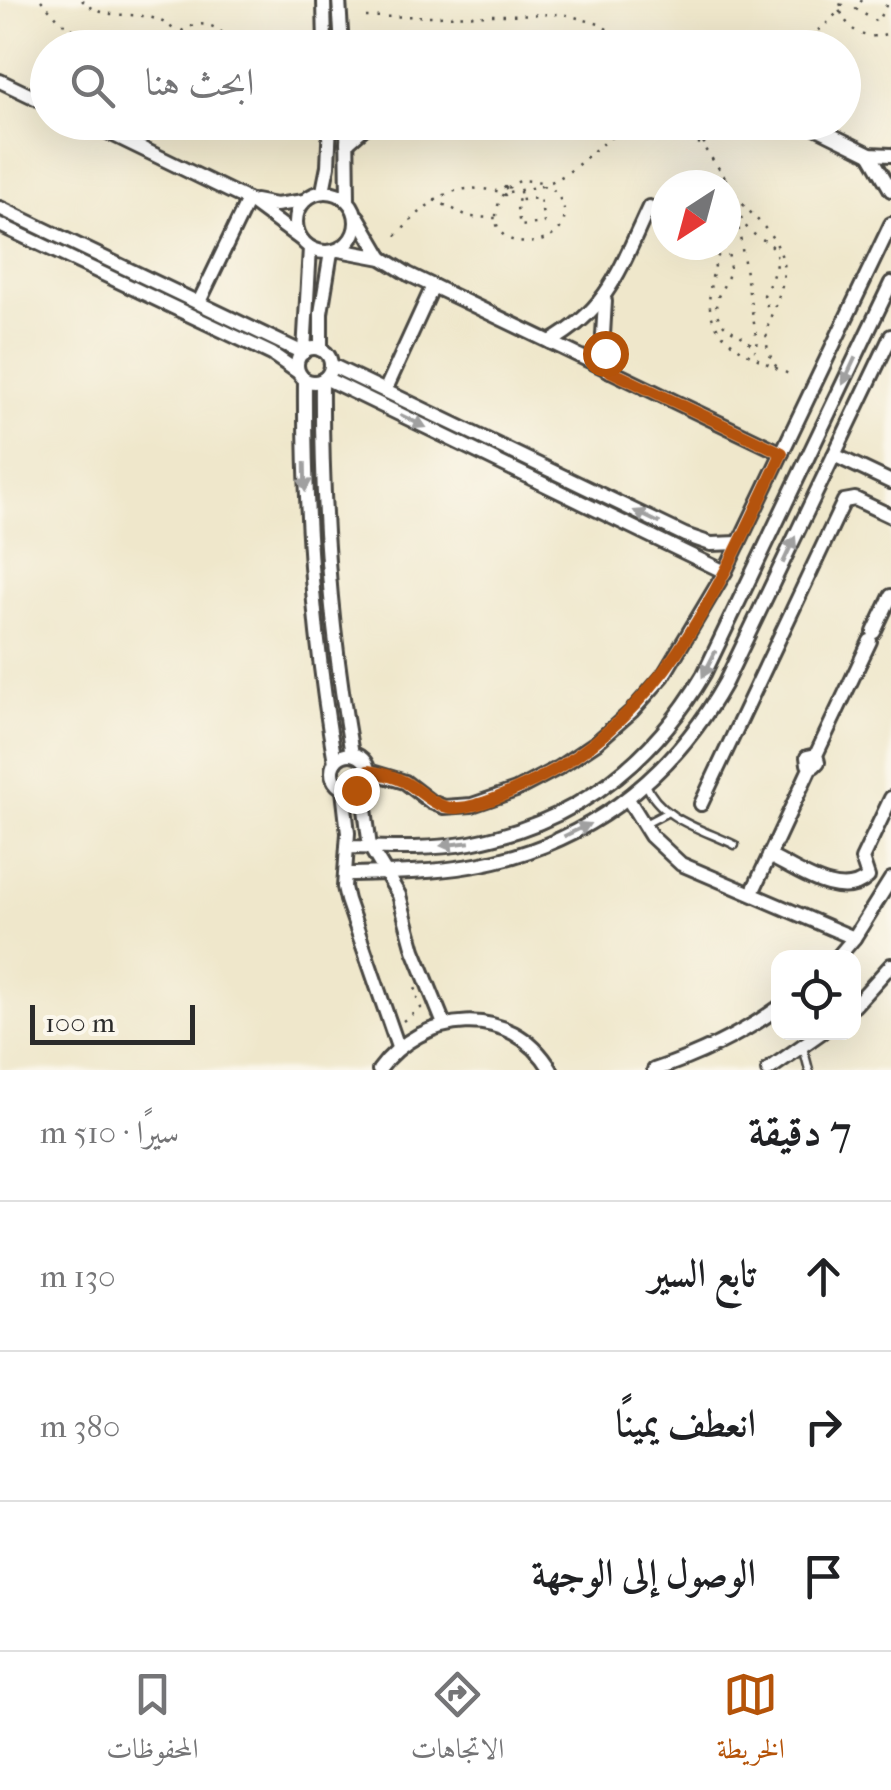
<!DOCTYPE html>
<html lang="ar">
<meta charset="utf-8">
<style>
:root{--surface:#fff;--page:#f6f6f6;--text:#202124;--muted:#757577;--line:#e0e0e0;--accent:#b45309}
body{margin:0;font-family:"IM FELL French Canon",Amiri,serif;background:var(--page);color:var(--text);direction:rtl}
.controls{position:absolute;right:30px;bottom:30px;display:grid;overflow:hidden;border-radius:20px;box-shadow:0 10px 40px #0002}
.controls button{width:90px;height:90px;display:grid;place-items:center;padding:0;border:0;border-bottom:2px solid var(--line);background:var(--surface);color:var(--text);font:50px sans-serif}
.compass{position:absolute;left:651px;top:170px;width:90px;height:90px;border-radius:50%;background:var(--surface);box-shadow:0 10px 40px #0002;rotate:216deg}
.scale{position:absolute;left:30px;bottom:25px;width:165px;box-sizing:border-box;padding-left:10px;border:5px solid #2b2b2b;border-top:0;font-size:28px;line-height:35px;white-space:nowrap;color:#2b2b2b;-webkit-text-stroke:8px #fbf7ec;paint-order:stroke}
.stop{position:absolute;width:30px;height:30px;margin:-22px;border:8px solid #b45309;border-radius:50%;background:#fff}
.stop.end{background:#b45309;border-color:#fff;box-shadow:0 2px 10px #0008}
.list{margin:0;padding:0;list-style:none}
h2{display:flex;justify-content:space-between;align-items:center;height:130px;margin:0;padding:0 40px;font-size:42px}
h2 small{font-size:32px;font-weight:400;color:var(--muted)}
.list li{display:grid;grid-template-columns:65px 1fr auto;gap:30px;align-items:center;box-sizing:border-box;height:150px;padding:0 40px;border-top:2px solid var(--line)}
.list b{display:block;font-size:38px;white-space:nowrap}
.list em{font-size:32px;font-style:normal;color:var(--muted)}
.icon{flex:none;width:55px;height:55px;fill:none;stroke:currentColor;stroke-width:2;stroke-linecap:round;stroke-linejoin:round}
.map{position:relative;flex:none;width:891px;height:1070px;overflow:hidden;direction:ltr}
.search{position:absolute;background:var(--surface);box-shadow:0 10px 40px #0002;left:30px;right:30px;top:30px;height:110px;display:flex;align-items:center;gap:25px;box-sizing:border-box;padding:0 35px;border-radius:55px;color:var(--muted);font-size:38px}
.sheet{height:580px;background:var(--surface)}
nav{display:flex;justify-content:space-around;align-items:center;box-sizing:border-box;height:140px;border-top:2px solid var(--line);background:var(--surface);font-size:28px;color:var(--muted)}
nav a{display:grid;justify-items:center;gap:5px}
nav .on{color:var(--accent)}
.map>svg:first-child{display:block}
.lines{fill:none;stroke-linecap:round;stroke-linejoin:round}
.service-casing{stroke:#484743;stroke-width:11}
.minor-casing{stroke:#484743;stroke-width:18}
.path{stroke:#484743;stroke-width:2.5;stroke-dasharray:2.5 8;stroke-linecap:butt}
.service{stroke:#fff;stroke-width:6}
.minor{stroke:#fff;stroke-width:12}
.oneway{fill:#a0a0a0}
.route{stroke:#b45309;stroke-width:12}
</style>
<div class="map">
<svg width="891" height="1070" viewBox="0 0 891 1070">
<rect width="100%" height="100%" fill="#fbf7ec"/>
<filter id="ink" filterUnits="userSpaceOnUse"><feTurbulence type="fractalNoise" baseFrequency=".01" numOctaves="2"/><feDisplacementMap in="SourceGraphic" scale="20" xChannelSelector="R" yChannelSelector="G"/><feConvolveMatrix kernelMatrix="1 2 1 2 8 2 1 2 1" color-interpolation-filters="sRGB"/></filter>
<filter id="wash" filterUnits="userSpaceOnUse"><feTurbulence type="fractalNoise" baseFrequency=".0048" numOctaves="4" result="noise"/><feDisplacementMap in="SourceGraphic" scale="40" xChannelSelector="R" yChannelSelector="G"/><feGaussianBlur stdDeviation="2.25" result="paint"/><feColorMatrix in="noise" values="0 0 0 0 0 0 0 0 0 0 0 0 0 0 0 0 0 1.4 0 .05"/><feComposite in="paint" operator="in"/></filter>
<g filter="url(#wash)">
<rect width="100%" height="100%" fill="#efe7cb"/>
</g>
<g filter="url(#ink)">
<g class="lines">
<!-- service casing -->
<g class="service-casing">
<g id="service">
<path d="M646,784C659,819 705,830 735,845"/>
<polyline points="643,825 666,813"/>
<polyline points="803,1047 809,1070"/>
</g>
</g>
<!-- minor casing -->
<g class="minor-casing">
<g id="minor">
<polyline points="324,0 325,48"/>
<polyline points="339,0 342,48"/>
<polyline points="0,81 48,104"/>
<polyline points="87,122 248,200 302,240"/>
<polyline points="347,122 348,200"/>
<polyline points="809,124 870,154 891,155"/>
<polyline points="347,143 371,122"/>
<polyline points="870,154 891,190"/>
<polyline points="323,191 328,166 330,122"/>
<circle cx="326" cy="222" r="30"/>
<polyline points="255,201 276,205 304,201"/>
<polyline points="0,208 303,353"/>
<polyline points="358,217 382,258"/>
<polyline points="0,225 272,354 298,372"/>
<polyline points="339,250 382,258 408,274 782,453"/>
<polyline points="605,301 603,335 610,371"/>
<polyline points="199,302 248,200"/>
<path d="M550,342C610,308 621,266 649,207"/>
<circle cx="314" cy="365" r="17"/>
<polyline points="321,350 321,313 331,252"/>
<polyline points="304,352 310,248"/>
<polyline points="331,365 685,535 711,544 739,543"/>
<polyline points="325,378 725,572"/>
<path d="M305,380C304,509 313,635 335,762"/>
<path d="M322,380C321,506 330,629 352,754"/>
<polyline points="385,391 433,286"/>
<polyline points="834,455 891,482"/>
<polyline points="874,632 891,596"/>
<circle cx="350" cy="772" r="18"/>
<polyline points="816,755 807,757 808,764 814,766 818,762 816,755 870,641"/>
<polyline points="368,771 405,782 431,802 444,807 472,805 516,790 558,768 597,742 632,711 663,676 725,572 891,224"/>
<polyline points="362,786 370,847 399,895 414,950 444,1024"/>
<polyline points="343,790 348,833 344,887 347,900 398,1047"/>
<polyline points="628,799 651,836 681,864 854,938"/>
<polyline points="701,804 844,501 855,499 891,516"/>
<path d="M347,847C388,848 429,850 470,843C575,823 651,764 704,674L891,283"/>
<path d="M769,856C796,869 841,903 868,877L862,859L891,798"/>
<path d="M346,874C387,873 429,873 470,866C581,848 670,781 725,683L891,336"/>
<polyline points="752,893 811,766"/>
<polyline points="837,958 854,938 891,879"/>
<polyline points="854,1006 891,965"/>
<path d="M379,1070C422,1011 511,1002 551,1070"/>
<path d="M654,1070C699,1055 739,1036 778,1008"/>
<polyline points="768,1070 822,1032"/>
</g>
</g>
<!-- path -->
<g class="path">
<polyline points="41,0 61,22 104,48"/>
<path d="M82,0C112,29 143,0 178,33"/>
<polyline points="862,0 856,9 877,22 889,0"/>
<polygon points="842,4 845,9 840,12 837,6"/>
<path d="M841,12C850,34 869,42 891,32"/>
<polyline points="366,17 564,14 599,24 637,48"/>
<path d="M169,48C182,17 220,16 232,48"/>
<polyline points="792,48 824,26 839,11"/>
<polygon points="668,124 669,130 664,131 663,126"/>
<polyline points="670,128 702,145 725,177"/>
<polyline points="678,130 691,122"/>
<polyline points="703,144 726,122"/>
<path d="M725,178C740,211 778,229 783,263C789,304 747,327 778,369"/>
<path d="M551,182C594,163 605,119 662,128"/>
<polygon points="505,187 509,192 505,195 501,192"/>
<polyline points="508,188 521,180 544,182 543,186 548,188"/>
<polyline points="520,191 521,200 516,201 520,226 544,223 540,198 521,200"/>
<polyline points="509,192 542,186"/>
<path d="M503,194C463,269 610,250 550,186"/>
<polyline points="434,200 470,217 496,218"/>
<path d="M741,217C753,252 798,228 764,295L769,313"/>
<polyline points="737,218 758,348"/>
<polyline points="726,232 730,204 727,184"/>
<path d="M396,236C430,201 449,180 501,192"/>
<path d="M722,245C690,330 721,342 793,376"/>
<path d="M725,245C741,283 711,287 717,313C722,334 747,331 755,351"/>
<polyline points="403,1021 421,1008 414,990 419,988"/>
</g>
<!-- service -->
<use href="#service" class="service"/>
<!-- minor -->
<use href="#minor" class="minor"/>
</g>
<!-- one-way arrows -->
<defs><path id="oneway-solid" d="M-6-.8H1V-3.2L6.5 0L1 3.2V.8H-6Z" transform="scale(2.5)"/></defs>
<g class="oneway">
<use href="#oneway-solid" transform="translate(849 371) rotate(115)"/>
<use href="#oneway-solid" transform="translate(413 421) rotate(26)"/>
<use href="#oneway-solid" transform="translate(305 477) rotate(89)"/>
<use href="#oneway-solid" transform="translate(647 517) rotate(-154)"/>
<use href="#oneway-solid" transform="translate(789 550) rotate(-65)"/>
<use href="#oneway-solid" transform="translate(709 664) rotate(117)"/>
<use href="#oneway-solid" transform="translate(577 830) rotate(-26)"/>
<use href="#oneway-solid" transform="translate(455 844) rotate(173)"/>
</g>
</g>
<g class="lines" filter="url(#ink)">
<!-- route -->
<path class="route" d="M356,790L367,779L368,771C381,773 393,776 405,782C423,792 435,809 458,808C484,806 513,791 536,780C667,714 723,579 782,453L610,371L605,353"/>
</g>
</svg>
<div class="controls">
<button><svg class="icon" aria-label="locate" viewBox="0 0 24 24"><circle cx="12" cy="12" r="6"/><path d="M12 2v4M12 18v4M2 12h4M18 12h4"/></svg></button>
</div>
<svg class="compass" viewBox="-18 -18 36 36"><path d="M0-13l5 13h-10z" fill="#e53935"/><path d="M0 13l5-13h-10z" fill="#757577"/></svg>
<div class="scale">100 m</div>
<div class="stop" style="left:605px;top:353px"></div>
<div class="stop end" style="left:356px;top:790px"></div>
<div class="search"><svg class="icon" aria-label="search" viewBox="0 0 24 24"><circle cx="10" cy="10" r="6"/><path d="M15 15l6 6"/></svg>ابحث هنا</div>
</div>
<section class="sheet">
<h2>7 دقيقة<small>سيرًا · 510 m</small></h2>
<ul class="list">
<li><svg class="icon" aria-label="ahead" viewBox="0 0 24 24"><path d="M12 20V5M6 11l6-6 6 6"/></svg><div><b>تابع السير</b></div><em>130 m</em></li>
<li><svg class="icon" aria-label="right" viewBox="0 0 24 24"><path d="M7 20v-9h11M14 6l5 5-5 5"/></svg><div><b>انعطف يمينًا</b></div><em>380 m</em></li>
<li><svg class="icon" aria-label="arrive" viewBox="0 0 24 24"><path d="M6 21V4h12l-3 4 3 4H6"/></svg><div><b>الوصول إلى الوجهة</b></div></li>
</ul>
</section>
<nav>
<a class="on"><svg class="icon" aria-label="map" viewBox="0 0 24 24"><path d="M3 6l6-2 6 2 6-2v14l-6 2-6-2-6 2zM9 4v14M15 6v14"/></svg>الخريطة</a>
<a><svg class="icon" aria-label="directions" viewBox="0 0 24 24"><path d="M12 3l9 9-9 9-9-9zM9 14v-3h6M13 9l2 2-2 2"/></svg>الاتجاهات</a>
<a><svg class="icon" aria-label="saved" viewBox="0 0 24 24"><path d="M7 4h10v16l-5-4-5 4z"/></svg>المحفوظات</a>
</nav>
